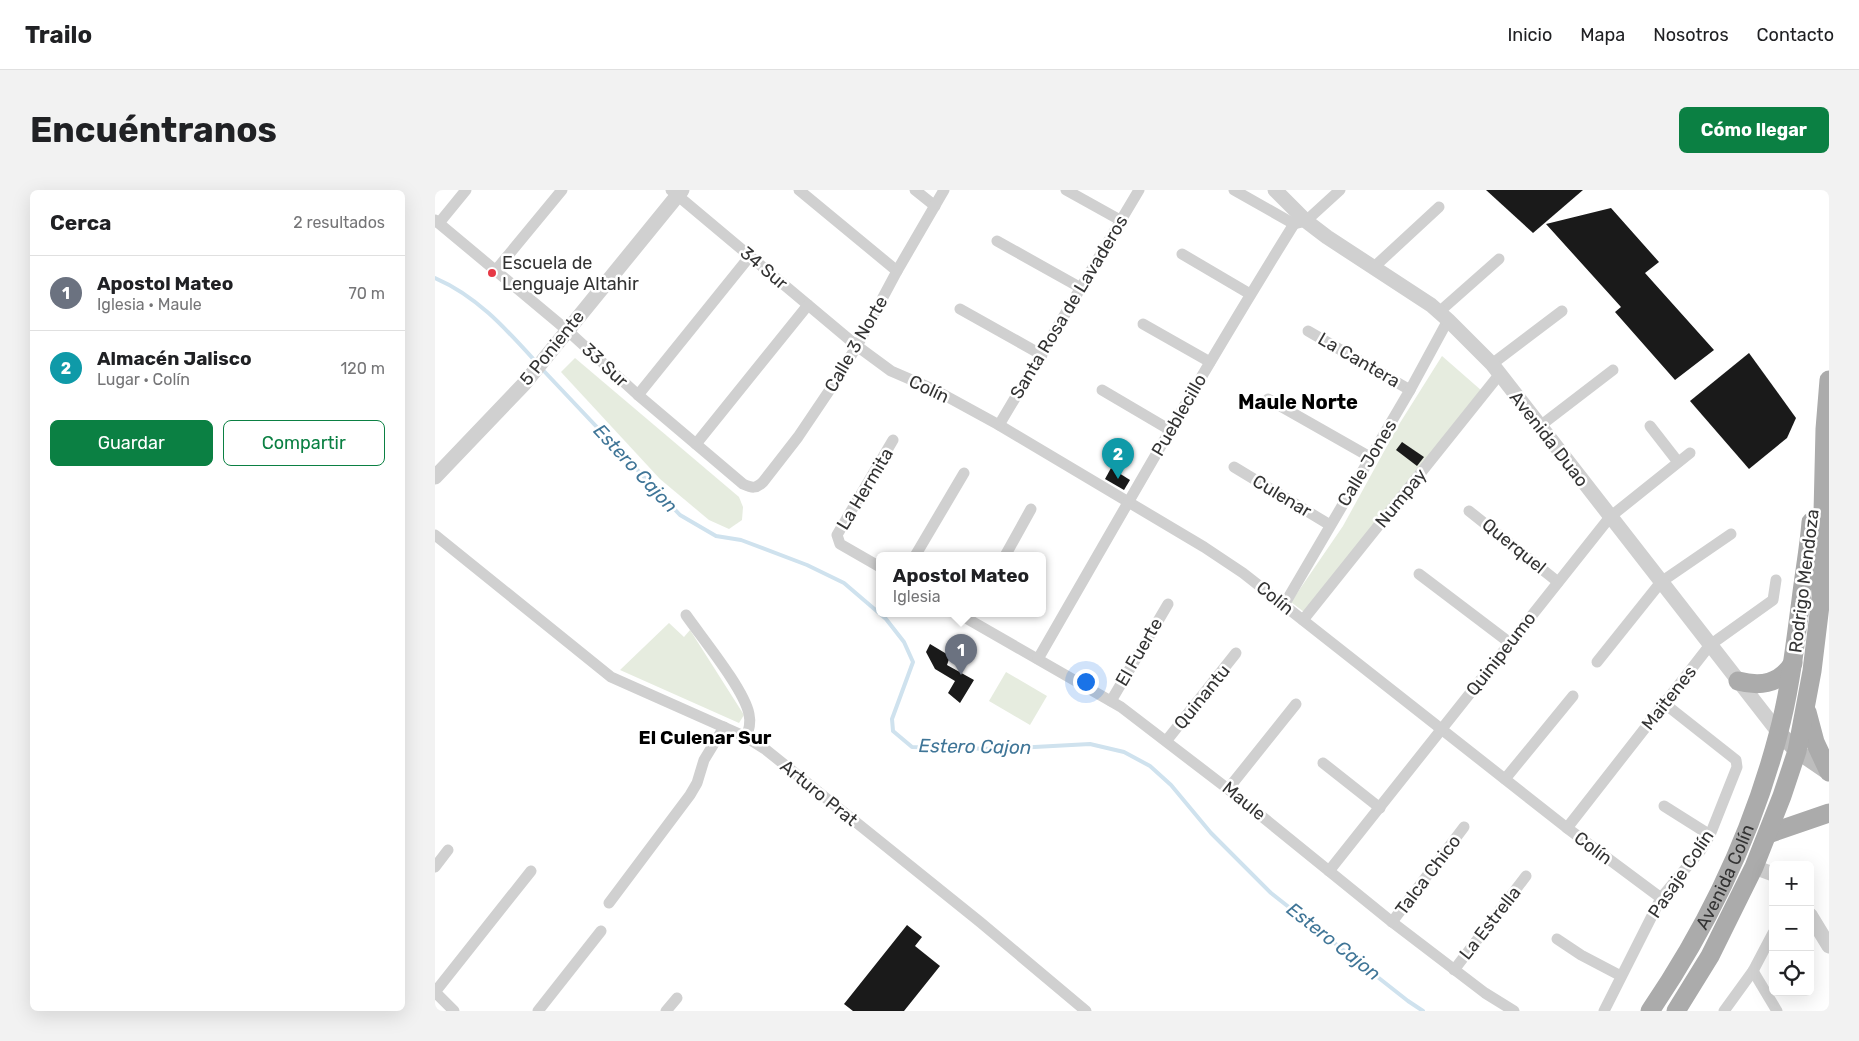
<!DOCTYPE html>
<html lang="es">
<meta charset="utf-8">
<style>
:root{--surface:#fff;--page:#f2f2f2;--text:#202124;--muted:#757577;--line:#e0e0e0;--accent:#0b8043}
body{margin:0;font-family:Rubik,sans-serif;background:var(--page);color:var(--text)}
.controls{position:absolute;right:15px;bottom:15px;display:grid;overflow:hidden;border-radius:8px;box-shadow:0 5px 20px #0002}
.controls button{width:45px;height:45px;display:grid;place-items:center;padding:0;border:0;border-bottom:1px solid var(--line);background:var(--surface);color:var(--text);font:25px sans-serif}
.you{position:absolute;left:650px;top:491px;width:18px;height:18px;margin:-12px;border:4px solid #fff;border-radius:50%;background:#1a73e8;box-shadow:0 0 0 8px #1a73e833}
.badge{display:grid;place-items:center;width:32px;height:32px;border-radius:50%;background:var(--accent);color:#fff;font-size:16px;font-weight:700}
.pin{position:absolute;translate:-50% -41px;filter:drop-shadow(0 1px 2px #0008)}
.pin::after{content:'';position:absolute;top:26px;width:18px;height:15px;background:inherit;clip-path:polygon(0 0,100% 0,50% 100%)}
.popup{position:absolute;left:441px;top:362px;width:170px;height:65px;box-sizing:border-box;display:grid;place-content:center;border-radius:8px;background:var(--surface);filter:drop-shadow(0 1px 4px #0005);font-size:16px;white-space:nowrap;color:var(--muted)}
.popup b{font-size:19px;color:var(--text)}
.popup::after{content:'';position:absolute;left:50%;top:100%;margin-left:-10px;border:10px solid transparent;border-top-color:var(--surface)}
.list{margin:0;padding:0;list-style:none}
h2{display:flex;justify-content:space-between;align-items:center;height:65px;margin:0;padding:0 20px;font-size:21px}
h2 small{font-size:16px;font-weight:400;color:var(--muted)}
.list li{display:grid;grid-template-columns:32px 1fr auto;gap:15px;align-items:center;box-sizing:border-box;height:75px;padding:0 20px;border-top:1px solid var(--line)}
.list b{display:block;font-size:19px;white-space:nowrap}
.list p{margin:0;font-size:16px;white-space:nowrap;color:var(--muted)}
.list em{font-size:16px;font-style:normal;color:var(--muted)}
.actions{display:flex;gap:10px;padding:15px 20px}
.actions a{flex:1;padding:11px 0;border:1px solid var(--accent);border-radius:8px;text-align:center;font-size:18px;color:var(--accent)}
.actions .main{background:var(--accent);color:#fff}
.icon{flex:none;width:28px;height:28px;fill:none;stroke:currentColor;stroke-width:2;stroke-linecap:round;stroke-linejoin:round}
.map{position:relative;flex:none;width:1394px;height:821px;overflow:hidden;border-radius:8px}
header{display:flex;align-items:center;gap:30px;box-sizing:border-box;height:70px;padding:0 25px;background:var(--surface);border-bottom:1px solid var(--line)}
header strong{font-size:24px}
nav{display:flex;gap:28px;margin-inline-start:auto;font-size:18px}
.intro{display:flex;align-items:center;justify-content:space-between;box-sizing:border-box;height:120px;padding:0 30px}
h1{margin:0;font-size:35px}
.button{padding:12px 22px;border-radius:8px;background:var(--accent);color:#fff;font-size:18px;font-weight:700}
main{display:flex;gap:30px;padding:0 30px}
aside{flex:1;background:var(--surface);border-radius:8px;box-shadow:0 5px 20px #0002}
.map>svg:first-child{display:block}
.green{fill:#e6ecdf}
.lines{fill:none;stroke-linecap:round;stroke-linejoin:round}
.stream{stroke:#cfe2ee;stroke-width:4}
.building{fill:#1a1a1a}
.minor{stroke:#d0d0d0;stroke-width:11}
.tertiary{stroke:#d0d0d0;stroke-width:15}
.secondary{stroke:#bdbdbd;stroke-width:16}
.primary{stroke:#ababab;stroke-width:19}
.poi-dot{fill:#e63946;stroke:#fff;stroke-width:2}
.labels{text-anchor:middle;stroke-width:5;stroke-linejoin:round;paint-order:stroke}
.poi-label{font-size:18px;fill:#333;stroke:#fff;text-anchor:start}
.street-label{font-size:18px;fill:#333;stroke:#fff}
.water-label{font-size:19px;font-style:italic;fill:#3f7597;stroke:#fff}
.neighbourhood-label{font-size:19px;font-weight:bold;fill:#000;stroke:#fff}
.quarter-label{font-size:20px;font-weight:bold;fill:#000;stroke:#fff}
</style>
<header>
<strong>Trailo</strong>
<nav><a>Inicio</a><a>Mapa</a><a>Nosotros</a><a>Contacto</a></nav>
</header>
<div class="intro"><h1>Encuéntranos</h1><a class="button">Cómo llegar</a></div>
<main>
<aside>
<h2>Cerca<small>2 resultados</small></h2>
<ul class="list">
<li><span class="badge" style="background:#6b7280">1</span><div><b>Apostol Mateo</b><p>Iglesia · Maule</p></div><em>70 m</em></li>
<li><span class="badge" style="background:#0f9aa8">2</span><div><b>Almacén Jalisco</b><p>Lugar · Colín</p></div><em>120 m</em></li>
</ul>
<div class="actions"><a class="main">Guardar</a><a>Compartir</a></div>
</aside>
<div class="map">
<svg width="1394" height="821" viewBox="0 0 1394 821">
<rect width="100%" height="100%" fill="#fff"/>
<!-- green -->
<g class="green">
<polygon points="1007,166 1047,201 869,422 856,412 908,336 963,236"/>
<polygon points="140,168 304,307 308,317 307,330 294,339 274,330 225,289 126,182"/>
<polygon points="234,433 249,447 255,440 309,525 304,533 185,480"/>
<polygon points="571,482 612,506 595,535 554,511"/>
</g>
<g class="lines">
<!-- stream -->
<g class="stream">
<path d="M0,88C42,106 71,139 101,172"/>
<polyline points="107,179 245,325 281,346 306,350 372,375 409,393 451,429 469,452 478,472 457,529 458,541 477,557 561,559 655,554 689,562 715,576 736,595 776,643 836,703 973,811 988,821"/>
</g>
</g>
<!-- building -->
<g class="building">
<polygon points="1051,0 1148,0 1098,43"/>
<polygon points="1176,18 1224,72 1210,83 1279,160 1240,190 1180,122 1186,117 1111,34"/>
<polygon points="1314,163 1361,228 1352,248 1314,279 1255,211"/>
<polygon points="967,252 989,267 982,276 961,260"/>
<polygon points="676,278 695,290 689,300 670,289"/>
<polygon points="495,454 515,466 512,475 539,490 525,513 513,503 520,491 500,479 491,462"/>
<polygon points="472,735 487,747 480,756 505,776 469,821 418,821 409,814"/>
</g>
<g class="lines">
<!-- minor -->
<g class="minor">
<polyline points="236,0 422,156 456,181 500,200 564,235 769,357 808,383 1132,638 1226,708"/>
<polyline points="364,0 462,81"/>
<polyline points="480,0 500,16"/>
<polyline points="631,0 685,30"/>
<polyline points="799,0 859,34 871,31 905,0"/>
<path d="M0,30L133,141L203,205L308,294C317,298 321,299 328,292L363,247L394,201L422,156L462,81L509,0"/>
<polyline points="4,33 31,0"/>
<polyline points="562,51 646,98"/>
<polyline points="747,64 815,104"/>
<polyline points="938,78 1004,17"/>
<polyline points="61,80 127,0"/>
<polyline points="525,119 607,165"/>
<polyline points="1004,122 1064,69"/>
<polyline points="708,134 775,172"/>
<polyline points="873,141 975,200"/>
<polyline points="1057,174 1127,121"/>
<polyline points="667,200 735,240"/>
<polyline points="203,205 315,66"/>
<polyline points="833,209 935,267"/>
<polyline points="564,235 704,0"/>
<polyline points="1105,236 1178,180"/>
<polyline points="1215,236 1243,272"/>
<polyline points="261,254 373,115"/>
<polyline points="799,277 895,335"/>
<polyline points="1034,321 1123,392"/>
<polyline points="0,345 176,487 311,547 330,559 545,732 651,821"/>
<polyline points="480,366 529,283"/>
<polyline points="570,366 596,319"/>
<polyline points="445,377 405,354 402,345 458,250"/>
<polyline points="984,384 1075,453"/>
<polyline points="849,415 975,200 1013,130"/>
<polyline points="524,424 686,517 793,599 957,732 1050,803 1079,821"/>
<path d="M251,425C267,448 309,499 314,524C316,533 314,539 311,547"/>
<polyline points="868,430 1064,185"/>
<path d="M603,469C687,323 770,177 859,34"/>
<polyline points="1162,472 1226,392 1296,344"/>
<polyline points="676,511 733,414"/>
<polyline points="732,550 801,463"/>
<polyline points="888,573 945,618"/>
<polyline points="1070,589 1138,506"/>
<polyline points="793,599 861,514"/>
<polyline points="1229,616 1275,645"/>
<polyline points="1132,638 1275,455 1338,410 1341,390"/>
<polyline points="0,677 13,660"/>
<polyline points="894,681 1175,327 1255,263"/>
<polyline points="174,713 255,605 262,593 269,570 289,537"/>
<polyline points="957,732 1029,637"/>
<polyline points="1122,749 1146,765 1186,786"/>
<polyline points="1019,780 1091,686"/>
<polyline points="1318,781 1342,821"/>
<polyline points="19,821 0,802 96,681"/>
<polyline points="103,821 166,741"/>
<polyline points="231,821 242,808"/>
<polyline points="1169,821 1226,708 1266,660 1275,645 1302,577 1301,570 1230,514"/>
<polyline points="1289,821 1318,781 1338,743"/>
</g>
<!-- tertiary -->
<g class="tertiary">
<polyline points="840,0 871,31 892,47 996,115 1013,130 1057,174 1344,543"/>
<polyline points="0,287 89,194 247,0"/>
<polyline points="1319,677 1338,684"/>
<polyline points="1375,725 1394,756"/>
</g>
<!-- secondary -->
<polyline class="secondary" points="1344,543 1362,561 1394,583"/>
<!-- primary -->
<g class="primary">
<path d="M1303,491C1326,497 1345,494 1358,473"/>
<polyline points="1372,522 1380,552 1394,582"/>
<polyline points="1333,644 1394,623"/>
<path id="s1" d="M1215,821C1273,736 1317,644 1343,545C1355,501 1360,455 1366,410C1369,384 1374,358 1376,332"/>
<polyline points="1241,821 1275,766 1319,677 1347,606 1362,561 1377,481 1386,407 1390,239 1394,190"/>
</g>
</g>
<!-- markers -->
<circle class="poi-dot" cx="57" cy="83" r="5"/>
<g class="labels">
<!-- poi labels -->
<g class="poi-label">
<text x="67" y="79">Escuela de<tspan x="67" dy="21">Lenguaje Altahir</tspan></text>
</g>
<!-- street labels -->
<g class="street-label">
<text transform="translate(329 78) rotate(40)" y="6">34 Sur</text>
<text transform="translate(634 117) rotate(-59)" y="6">Santa Rosa de Lavaderos</text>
<text transform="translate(421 154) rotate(-60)" y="6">Calle 3 Norte</text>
<text transform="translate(117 158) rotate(-51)" y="6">5 Poniente</text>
<text transform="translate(924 170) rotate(30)" y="6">La Cantera</text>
<text transform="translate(170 175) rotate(43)" y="6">33 Sur</text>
<text transform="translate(494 199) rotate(25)" y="6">Colín</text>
<text transform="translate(744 225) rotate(-60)" y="6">Pueblecillo</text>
<text transform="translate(1114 249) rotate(52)" y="6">Avenida Duao</text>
<text transform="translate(932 273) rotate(-59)" y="6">Calle Jones</text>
<text transform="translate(430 299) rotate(-59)" y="6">La Hermita</text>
<text transform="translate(847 306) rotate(31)" y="6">Culenar</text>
<text transform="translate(966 308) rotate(-51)" y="6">Numpay</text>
<text transform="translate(1079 356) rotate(39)" y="6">Querquel</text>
<text transform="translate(1369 391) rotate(-83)" y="6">Rodrigo Mendoza</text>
<text transform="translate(840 408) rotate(39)" y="6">Colín</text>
<text transform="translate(704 462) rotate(-60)" y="6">El Fuerte</text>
<text transform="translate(1066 464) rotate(-52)" y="6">Quinipeumo</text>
<text transform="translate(767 507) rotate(-51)" y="6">Quinantu</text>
<text transform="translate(1234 508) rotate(-52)" y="6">Maitenes</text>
<text transform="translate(384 603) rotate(39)" y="6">Arturo Prat</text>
<text transform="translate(809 611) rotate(39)" y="6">Maule</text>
<text transform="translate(1158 658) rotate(37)" y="6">Colín</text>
<text transform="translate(1246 684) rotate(-56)" y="6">Pasaje Colín</text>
<text transform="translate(993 685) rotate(-53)" y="6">Talca Chico</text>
<text dy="6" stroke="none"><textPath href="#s1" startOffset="154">Avenida Colín</textPath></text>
<text transform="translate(1055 733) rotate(-52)" y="6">La Estrella</text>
</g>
<!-- water labels -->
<g class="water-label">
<text transform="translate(201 278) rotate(47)" y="7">Estero Cajon</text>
<text transform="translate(540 556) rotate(1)" y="7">Estero Cajon</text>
<text transform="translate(899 751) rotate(38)" y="7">Estero Cajon</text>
</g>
<!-- neighbourhood labels -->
<g class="neighbourhood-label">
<text x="270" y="554">El Culenar Sur</text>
</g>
<!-- quarter labels -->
<g class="quarter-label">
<text x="863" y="219">Maule Norte</text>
</g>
</g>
</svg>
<div class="controls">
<button>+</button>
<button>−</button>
<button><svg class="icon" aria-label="locate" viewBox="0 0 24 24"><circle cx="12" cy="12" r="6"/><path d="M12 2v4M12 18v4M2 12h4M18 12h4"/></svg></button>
</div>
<div class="you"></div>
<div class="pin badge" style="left:526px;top:485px;background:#6b7280">1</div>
<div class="popup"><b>Apostol Mateo</b>Iglesia</div>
<div class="pin badge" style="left:683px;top:289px;background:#0f9aa8">2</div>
</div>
</main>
